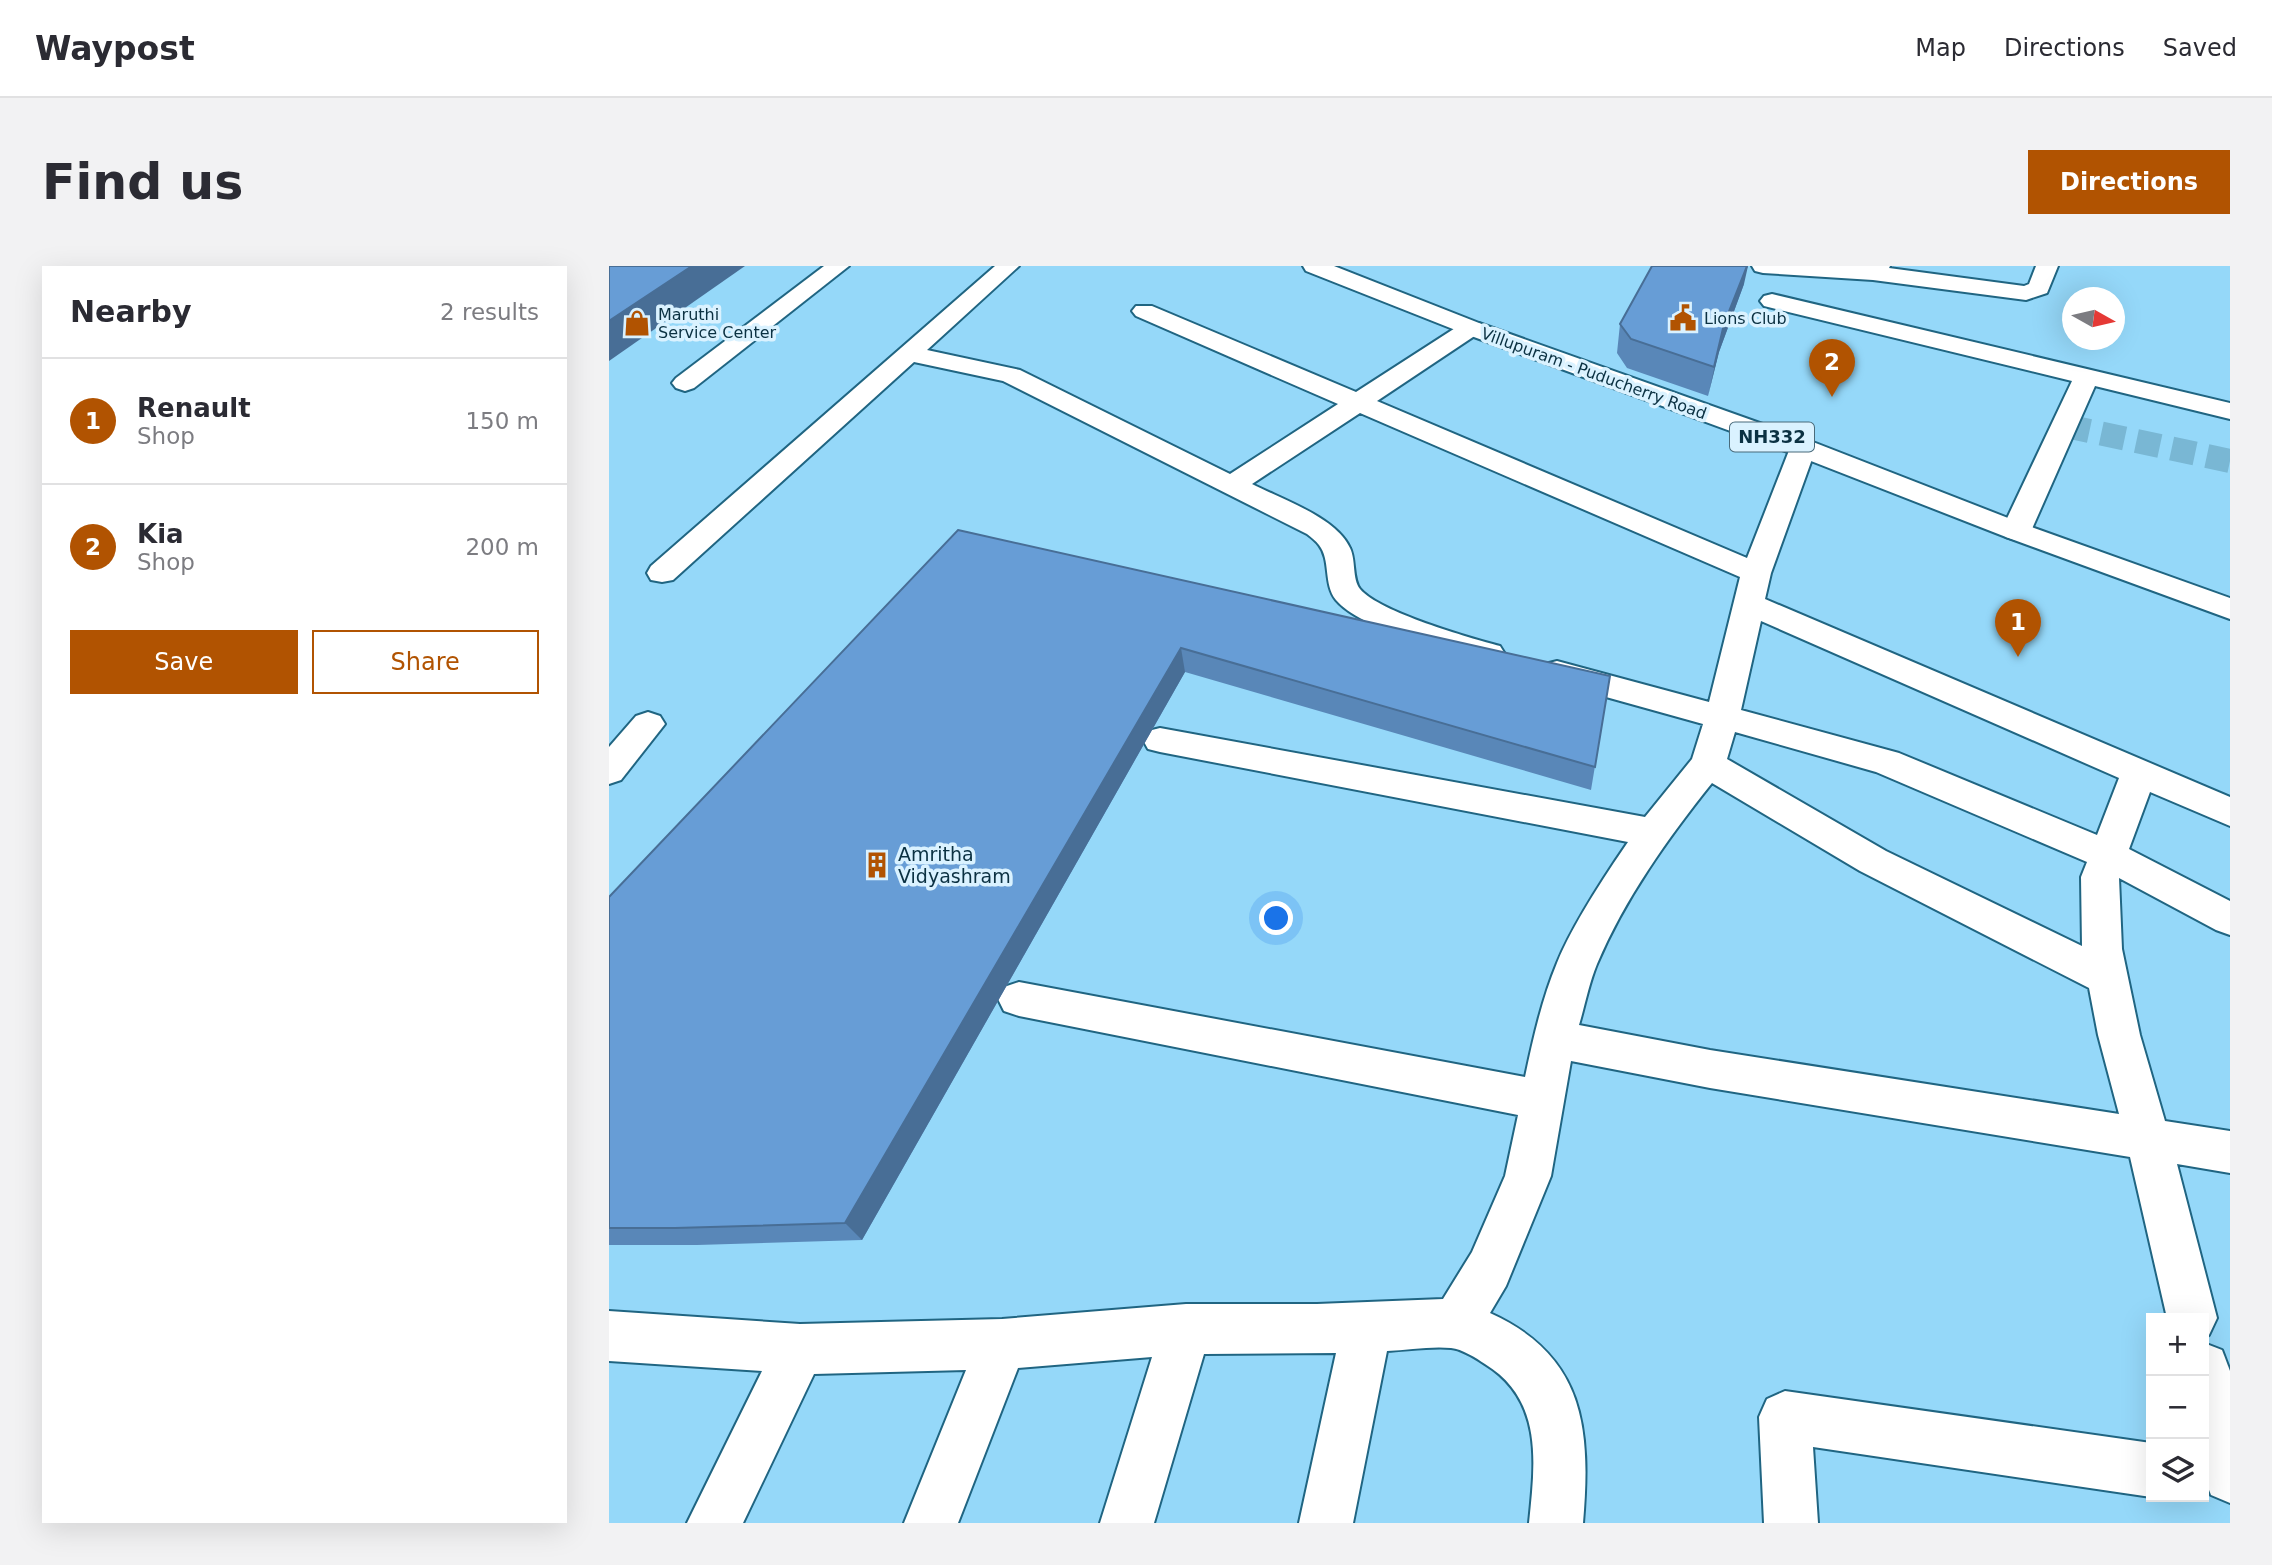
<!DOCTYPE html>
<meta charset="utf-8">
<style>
:root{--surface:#fff;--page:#f2f2f3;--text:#2b2b33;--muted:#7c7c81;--line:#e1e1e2;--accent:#b15301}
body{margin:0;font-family:"DejaVu Sans",sans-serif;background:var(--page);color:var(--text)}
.controls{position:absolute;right:21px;bottom:21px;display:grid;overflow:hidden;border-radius:0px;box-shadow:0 7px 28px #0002}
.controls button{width:63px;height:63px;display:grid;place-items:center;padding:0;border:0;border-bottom:2px solid var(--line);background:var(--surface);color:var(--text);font:35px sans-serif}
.compass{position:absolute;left:1453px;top:21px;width:63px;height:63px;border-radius:50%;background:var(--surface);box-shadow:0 7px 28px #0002;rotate:98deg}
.you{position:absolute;left:668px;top:653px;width:24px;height:24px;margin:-18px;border:5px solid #fff;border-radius:50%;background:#1a73e8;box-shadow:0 0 0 10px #1a73e833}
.badge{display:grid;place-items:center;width:46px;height:46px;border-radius:50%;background:var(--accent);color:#fff;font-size:23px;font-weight:700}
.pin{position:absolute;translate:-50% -58px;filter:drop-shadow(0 2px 4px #0008)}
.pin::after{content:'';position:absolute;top:37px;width:24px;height:21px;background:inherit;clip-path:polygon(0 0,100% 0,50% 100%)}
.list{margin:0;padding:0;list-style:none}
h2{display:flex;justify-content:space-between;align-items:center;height:91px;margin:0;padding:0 28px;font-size:30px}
h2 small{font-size:23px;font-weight:400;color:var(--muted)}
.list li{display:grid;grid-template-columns:46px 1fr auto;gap:21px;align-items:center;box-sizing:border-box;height:126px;padding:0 28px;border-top:2px solid var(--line)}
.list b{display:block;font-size:26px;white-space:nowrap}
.list p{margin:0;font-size:23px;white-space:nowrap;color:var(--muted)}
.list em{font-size:23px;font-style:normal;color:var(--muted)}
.actions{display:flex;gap:14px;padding:21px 28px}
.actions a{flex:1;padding:16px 0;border:2px solid var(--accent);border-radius:0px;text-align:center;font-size:24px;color:var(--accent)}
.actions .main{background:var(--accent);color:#fff}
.icon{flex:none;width:38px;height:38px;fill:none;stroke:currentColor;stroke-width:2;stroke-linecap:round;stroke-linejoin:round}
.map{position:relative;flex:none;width:1621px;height:1257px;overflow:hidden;border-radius:0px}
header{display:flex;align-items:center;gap:42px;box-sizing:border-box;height:98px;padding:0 35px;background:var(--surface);border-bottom:2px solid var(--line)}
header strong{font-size:33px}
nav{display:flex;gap:38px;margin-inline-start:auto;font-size:24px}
.intro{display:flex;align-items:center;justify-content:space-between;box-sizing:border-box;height:168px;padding:0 42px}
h1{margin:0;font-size:49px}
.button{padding:18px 32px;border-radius:0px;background:var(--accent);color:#fff;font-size:24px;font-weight:700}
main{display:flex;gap:42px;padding:0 42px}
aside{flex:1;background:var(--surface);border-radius:0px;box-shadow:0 7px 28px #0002}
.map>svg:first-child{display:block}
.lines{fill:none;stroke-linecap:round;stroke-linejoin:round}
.minor-tunnel{stroke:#79b7d4;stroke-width:24;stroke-dasharray:24 12;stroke-linecap:butt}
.minor-casing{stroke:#206582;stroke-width:4}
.highway-casing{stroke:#206582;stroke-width:4}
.minor{fill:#fff;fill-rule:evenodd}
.highway{fill:#fff;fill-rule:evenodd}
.wall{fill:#5987b8}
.shaded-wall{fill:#486e96}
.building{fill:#679dd6;stroke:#486e96;stroke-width:2}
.labels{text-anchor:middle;stroke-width:7;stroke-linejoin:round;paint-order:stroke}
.far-poi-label{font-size:16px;fill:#0b3142;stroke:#daf2ff;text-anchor:start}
.far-street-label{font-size:16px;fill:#0b3142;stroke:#daf2ff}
.shield{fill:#daf2ff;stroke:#496b7b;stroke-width:2}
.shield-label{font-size:18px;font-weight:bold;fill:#0b3142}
.poi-label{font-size:19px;fill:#0b3142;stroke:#daf2ff;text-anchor:start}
</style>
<header>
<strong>Waypost</strong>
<nav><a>Map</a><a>Directions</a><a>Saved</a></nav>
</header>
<div class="intro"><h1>Find us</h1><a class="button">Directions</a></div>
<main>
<aside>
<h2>Nearby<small>2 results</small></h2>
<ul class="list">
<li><span class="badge">1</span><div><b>Renault</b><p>Shop</p></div><em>150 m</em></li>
<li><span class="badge">2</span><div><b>Kia</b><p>Shop</p></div><em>200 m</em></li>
</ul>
<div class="actions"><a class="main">Save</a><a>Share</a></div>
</aside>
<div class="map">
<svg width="1621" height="1257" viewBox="0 0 1621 1257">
<rect width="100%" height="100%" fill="#95d8f9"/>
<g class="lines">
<!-- minor-tunnel -->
<polyline class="minor-tunnel" points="1457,160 1621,195"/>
<!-- minor casing -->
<g class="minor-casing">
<g id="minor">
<polygon points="215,0 240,0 85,122 76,125 67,122 63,117 67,112"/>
<path d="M386,0H410L318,84L411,104L621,208L729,138L527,50L523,45L527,40H543L747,126L854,57H870L874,62L870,67L768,135L1138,292L1181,182L1184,176L1194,174L1204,176L1207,182L1162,307L1156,333L1621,531V560L1541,526L1520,583L1621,635V669L1607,664L1510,612L1513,683L1531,769L1556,855L1621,865V907L1568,898L1608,1052L1600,1069L1595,1072V1052H1558L1521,891L1101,822L962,795L942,910L897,1020L881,1047C976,1090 982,1163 974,1257H920C926,1198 935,1134 876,1098C867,1092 853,1083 842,1082C822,1080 799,1084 778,1085L744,1257H690L727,1087L595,1088L545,1257H491L543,1091L409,1102L349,1257H295L357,1104L205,1108L134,1257H78L153,1105L0,1095V1045L191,1058L393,1053L577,1038H708L834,1033L863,986L896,910L909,849L410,750L395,745L389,733L395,721L410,716L916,811C924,773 933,733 948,697C964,658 995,611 1019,576L551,486L539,483L534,474L539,465L551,462L1036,551L1083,493L1094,458L936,414L932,406L936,398L948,395L1100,436L1131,311L751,147L643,218C672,233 727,251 741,282C747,294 743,313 751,323C770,346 861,372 891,380L896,388L891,396L880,399C844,389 750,362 727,334C714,318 722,294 710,279C707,275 702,271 698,268L394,115L305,96L64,314L53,316L42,314L38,307L42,300ZM1152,355L1510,512L1488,569L1290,487L1132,444ZM1126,466L1267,506L1478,596L1472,611L1473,680L1277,585L1118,493ZM1103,517L1251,605L1480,722L1489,769L1510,848L1101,784L970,759C976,739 980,717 988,698C1016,632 1059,572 1103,517Z"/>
<polygon points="1143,0 1281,0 1280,2 1415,20 1420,18 1427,0 1449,0 1438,27 1417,34 1264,14 1154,7 1146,5"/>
<polygon points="1163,28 1621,137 1621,153 1486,120 1422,265 1417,271 1407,274 1397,271 1392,265 1463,115 1155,40 1151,35 1155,30"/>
<polygon points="39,446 51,450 56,458 12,514 0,518 0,481 27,450"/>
<polygon points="1595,1077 1613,1084 1621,1105 1621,1237 1602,1229 1595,1211"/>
<polygon points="1176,1125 1542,1177 1542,1231 1204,1181 1209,1257 1155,1257 1150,1151 1158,1133"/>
</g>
</g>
<!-- highway casing -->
<g class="highway-casing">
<polygon id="highway" points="694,0 725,0 870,57 1204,176 1417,259 1621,332 1621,353 1397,271 1184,188 854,67 697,5"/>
</g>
<!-- minor -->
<use href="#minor" class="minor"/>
<!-- highway -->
<use href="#highway" class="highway"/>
</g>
<!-- wall -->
<g class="wall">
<polygon points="1135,18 1110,86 1099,130 1018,102 1008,87 1011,58"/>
<polygon points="349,264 1001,410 982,524 576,406 253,974 88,979 0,979 0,631"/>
</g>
<!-- shaded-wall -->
<g class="shaded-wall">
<polygon points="83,0 136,0 0,95 0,55"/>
<polygon points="1138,0 1139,0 1135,18 1110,86 1099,130 1115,58"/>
<polygon points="572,382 576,406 253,974 236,957"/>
</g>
<!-- building -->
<g class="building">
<polygon points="0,0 83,0 0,55"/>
<polygon points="1043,0 1138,0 1115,58 1105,101 1022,73 1011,58"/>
<polygon points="349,264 1001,410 986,501 572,382 236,957 66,962 0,962 0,631"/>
</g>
<!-- icons -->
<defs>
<g id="civic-bare" transform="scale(2.1)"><path d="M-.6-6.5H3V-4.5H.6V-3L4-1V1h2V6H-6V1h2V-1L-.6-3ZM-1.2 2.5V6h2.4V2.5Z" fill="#b15301" stroke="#daf2ff" stroke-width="2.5" paint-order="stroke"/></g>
<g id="shop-bare" transform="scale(2.1)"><path d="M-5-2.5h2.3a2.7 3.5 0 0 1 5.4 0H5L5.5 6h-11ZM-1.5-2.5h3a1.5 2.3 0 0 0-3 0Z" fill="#b15301" stroke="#daf2ff" stroke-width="2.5" paint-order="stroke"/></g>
<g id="building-bare" transform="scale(2.1)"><path d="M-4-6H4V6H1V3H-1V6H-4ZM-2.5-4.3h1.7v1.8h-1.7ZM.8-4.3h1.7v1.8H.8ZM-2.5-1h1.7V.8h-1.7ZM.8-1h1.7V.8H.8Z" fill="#b15301" stroke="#daf2ff" stroke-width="2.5" paint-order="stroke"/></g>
</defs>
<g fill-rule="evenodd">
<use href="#civic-bare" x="1074" y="52"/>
<use href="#shop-bare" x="28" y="57"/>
<use href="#building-bare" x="268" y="599"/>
</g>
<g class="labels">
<!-- far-poi labels -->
<g class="far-poi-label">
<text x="49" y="54">Maruthi<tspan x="49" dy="18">Service Center</tspan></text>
<text x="1095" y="58">Lions Club</text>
</g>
<!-- far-street labels -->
<g class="far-street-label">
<text transform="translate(985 107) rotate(20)" y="6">Villupuram - Puducherry Road</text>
</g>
<!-- shield labels -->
<rect class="shield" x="1121" y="156.5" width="84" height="29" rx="5"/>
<g class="shield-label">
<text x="1163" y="177">NH332</text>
</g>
<!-- poi labels -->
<g class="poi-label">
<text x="289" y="595">Amritha<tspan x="289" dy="22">Vidyashram</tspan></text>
</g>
</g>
</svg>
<div class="controls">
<button>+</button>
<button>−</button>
<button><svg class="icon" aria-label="layers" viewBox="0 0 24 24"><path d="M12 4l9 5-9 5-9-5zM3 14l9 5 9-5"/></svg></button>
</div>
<svg class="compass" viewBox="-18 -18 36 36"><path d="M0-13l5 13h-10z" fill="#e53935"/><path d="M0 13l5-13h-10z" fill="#7c7c81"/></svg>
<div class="you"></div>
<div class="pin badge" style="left:1409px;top:391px">1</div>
<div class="pin badge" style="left:1223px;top:131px">2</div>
</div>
</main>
